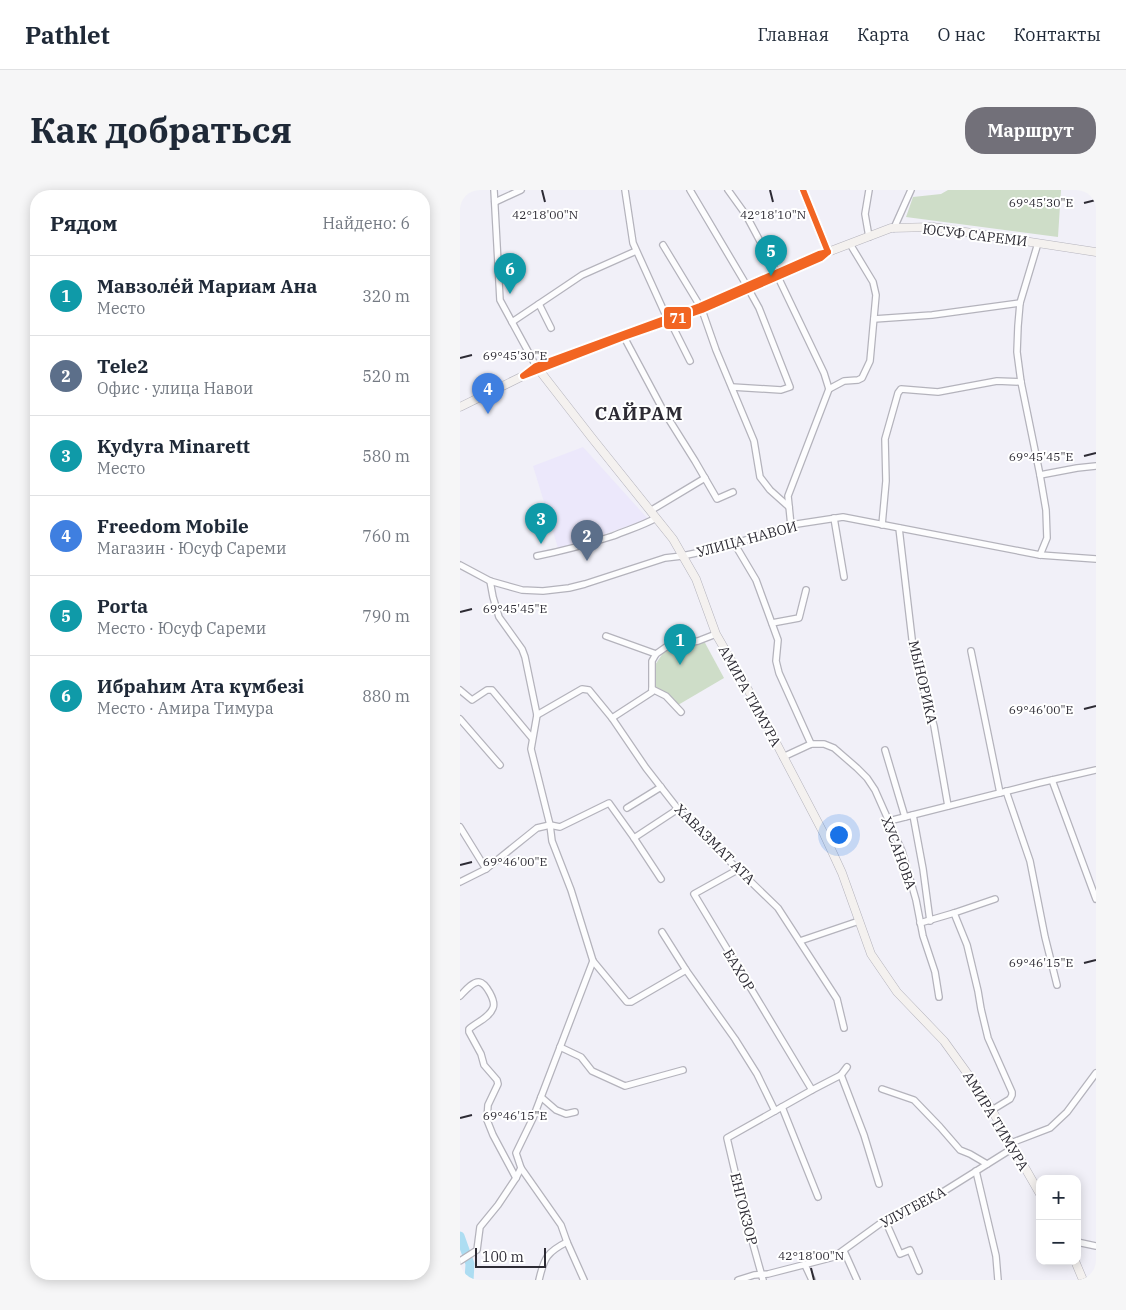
<!DOCTYPE html>
<html lang="ru">
<meta charset="utf-8">
<style>
:root{--surface:#fff;--page:#f6f6f7;--text:#1f2937;--muted:#747a83;--line:#e0e1e3;--accent:#727079}
body{margin:0;font-family:"IBM Plex Serif",serif;background:var(--page);color:var(--text)}
.controls{position:absolute;right:15px;bottom:15px;display:grid;overflow:hidden;border-radius:10px;box-shadow:0 2px 12px #0003}
.controls button{width:45px;height:45px;display:grid;place-items:center;padding:0;border:0;border-bottom:1px solid var(--line);background:var(--surface);color:var(--text);font:25px sans-serif}
.scale{position:absolute;left:15px;bottom:12px;width:71px;box-sizing:border-box;padding-left:5px;border:2px solid #2d2b34;border-top:0;font-size:14px;line-height:18px;white-space:nowrap;color:#2d2b34;-webkit-text-stroke:4px #fff;paint-order:stroke}
.you{position:absolute;left:378px;top:644px;width:18px;height:18px;margin:-12px;border:4px solid #fff;border-radius:50%;background:#1a73e8;box-shadow:0 0 0 8px #1a73e833}
.badge{display:grid;place-items:center;width:32px;height:32px;border-radius:50%;background:var(--accent);color:#fff;font-size:16px;font-weight:700}
.pin{position:absolute;translate:-50% -41px;filter:drop-shadow(0 1px 2px #0008)}
.pin::after{content:'';position:absolute;top:26px;width:18px;height:15px;background:inherit;clip-path:polygon(0 0,100% 0,50% 100%)}
.list{margin:0;padding:0;list-style:none}
h2{display:flex;justify-content:space-between;align-items:center;height:65px;margin:0;padding:0 20px;font-size:21px}
h2 small{font-size:16px;font-weight:400;color:var(--muted)}
.list li{display:grid;grid-template-columns:32px 1fr auto;gap:15px;align-items:center;box-sizing:border-box;height:80px;padding:0 20px;border-top:1px solid var(--line)}
.list b{display:block;font-size:19px;white-space:nowrap}
.list p{margin:0;font-size:16px;white-space:nowrap;color:var(--muted)}
.list em{font-size:16px;font-style:normal;color:var(--muted)}
.map{position:relative;flex:none;width:636px;height:1090px;overflow:hidden;border-radius:20px}
header{display:flex;align-items:center;gap:30px;box-sizing:border-box;height:70px;padding:0 25px;background:var(--surface);border-bottom:1px solid var(--line)}
header strong{font-size:24px}
nav{display:flex;gap:28px;margin-inline-start:auto;font-size:18px}
.intro{display:flex;align-items:center;justify-content:space-between;box-sizing:border-box;height:120px;padding:0 30px}
h1{margin:0;font-size:35px}
.button{padding:12px 22px;border-radius:20px;background:var(--accent);color:#fff;font-size:18px;font-weight:700}
main{display:flex;gap:30px;padding:0 30px}
aside{flex:1;background:var(--surface);border-radius:20px;box-shadow:0 2px 12px #0003}
.map>svg:first-child{display:block}
.built{fill:#ece8fb}
.green{fill:#ceddc8}
.lines{fill:none;stroke-linecap:round;stroke-linejoin:round}
.river{stroke:#adddf2;stroke-width:9}
.street-casing{stroke:#b4b3bc;stroke-width:8}
.secondary-casing{stroke:#b4b3bc;stroke-width:9}
.street{stroke:#fdfdfe;stroke-width:5.5}
.secondary{stroke:#f4f1ef;stroke-width:8}
.bus-1-casing{stroke:#fff;stroke-width:10}
.bus-1{stroke:#f26522;stroke-width:6}
.ticks{fill:none;stroke:#2d2b34;stroke-width:2}
.labels{text-anchor:middle;stroke-width:4;stroke-linejoin:round;paint-order:stroke}
.street-label{font-size:14px;fill:#2d2b34;stroke:#fff}
.district-label{font-size:19px;font-weight:bold;letter-spacing:1px;fill:#2d2b34;stroke:#fff}
.ticks-label{font-size:12px;text-anchor:middle;fill:#2d2b34;stroke:#fff;stroke-width:4;stroke-linejoin:round;paint-order:stroke}
.line-badge{stroke:#fff;stroke-width:2}
.badge-label{font-size:14px;text-anchor:middle;font-weight:bold;fill:#fff}
</style>
<header>
<strong>Pathlet</strong>
<nav><a>Главная</a><a>Карта</a><a>О нас</a><a>Контакты</a></nav>
</header>
<div class="intro"><h1>Как добраться</h1><a class="button">Маршрут</a></div>
<main>
<aside>
<h2>Рядом<small>Найдено: 6</small></h2>
<ul class="list">
<li><span class="badge" style="background:#0f9aa8">1</span><div><b>Мавзоле́й Мариам Ана</b><p>Место</p></div><em>320 m</em></li>
<li><span class="badge" style="background:#5c6f8a">2</span><div><b>Tele2</b><p>Офис · улица Навои</p></div><em>520 m</em></li>
<li><span class="badge" style="background:#0f9aa8">3</span><div><b>Kydyra Minarett</b><p>Место</p></div><em>580 m</em></li>
<li><span class="badge" style="background:#3f7fe0">4</span><div><b>Freedom Mobile</b><p>Магазин · Юсуф Сареми</p></div><em>760 m</em></li>
<li><span class="badge" style="background:#0f9aa8">5</span><div><b>Porta</b><p>Место · Юсуф Сареми</p></div><em>790 m</em></li>
<li><span class="badge" style="background:#0f9aa8">6</span><div><b>Ибраhим Ата күмбезі</b><p>Место · Амира Тимура</p></div><em>880 m</em></li>
</ul>
</aside>
<div class="map">
<svg width="636" height="1090" viewBox="0 0 636 1090">
<rect width="100%" height="100%" fill="#f1f0f8"/>
<!-- built -->
<polygon class="built" points="123,257 188,329 127,350 98,358 73,276"/>
<!-- green -->
<g class="green">
<polygon points="488,0 601,0 598,47 446,27 453,7 481,4"/>
<polygon points="244,451 264,488 218,515 195,496 195,475 205,460"/>
</g>
<g class="lines">
<!-- river -->
<polyline class="river" points="0,1046 10,1074 9,1090"/>
<!-- street casing -->
<g class="street-casing">
<g id="street">
<polyline points="34,0 40,110 76,176"/>
<polyline points="165,0 173,53 207,128"/>
<polyline points="230,0 287,96"/>
<polyline points="268,0 286,25 317,83"/>
<polyline points="35,12 61,0"/>
<polyline points="434,38 451,0"/>
<polyline points="409,47 405,24 409,0"/>
<polyline points="578,53 560,113 558,136 557,162 561,192 580,285 586,320 587,348 580,365"/>
<polyline points="203,55 240,116"/>
<polyline points="318,87 364,183 369,199 328,306 331,336"/>
<polyline points="79,114 91,138"/>
<polyline points="242,120 256,160 294,251 300,287 310,300 329,317"/>
<polyline points="414,129 472,125 560,113"/>
<polyline points="210,131 230,171"/>
<polyline points="52,132 122,85 176,61"/>
<polyline points="164,147 203,220 235,271 257,309 273,302"/>
<polyline points="272,197 321,200 330,197 299,118 289,100"/>
<polyline points="369,199 384,191 398,190 402,188 410,171 416,105 413,92 390,54"/>
<polyline points="580,285 617,278 636,276"/>
<polyline points="190,321 245,288"/>
<polyline points="374,328 384,387"/>
<polyline points="422,335 426,291 425,249 438,203 441,199 478,202 537,191 561,192"/>
<polyline points="439,338 454,466 474,536 488,616"/>
<polyline points="274,353 296,390 318,450 316,471 319,483 351,554"/>
<path d="M77,366C103,361 128,354 153,346C167,340 182,336 196,328"/>
<polyline points="0,375 30,391 62,400 83,401 109,398 125,394 205,368 222,366 260,358 337,334 383,327 580,365 636,369"/>
<polyline points="30,391 33,407 39,427 62,459 65,467 77,525 71,559 90,635 92,651 111,700 133,771 167,812 171,812 226,780"/>
<polyline points="312,433 339,428 346,400"/>
<polyline points="146,446 196,464"/>
<polyline points="511,461 540,603"/>
<polyline points="192,499 206,506 221,522"/>
<polyline points="0,500 12,510 27,500 32,500 72,548"/>
<polyline points="77,525 122,499 129,500 152,528 186,578 225,628 318,718 377,809 384,838"/>
<polyline points="152,528 192,502 192,471 196,464 206,457 238,451 256,444"/>
<polyline points="0,529 40,575"/>
<polyline points="425,560 445,627"/>
<polyline points="323,567 351,554 364,554 374,558 397,578 407,588 415,600 442,661 456,710 463,746 475,782 479,807"/>
<polyline points="592,590 636,709"/>
<polyline points="546,601 570,671 585,747 597,795"/>
<polyline points="167,618 201,597"/>
<polyline points="453,625 463,679 470,731"/>
<polyline points="429,631 579,593 636,580"/>
<polyline points="0,637 26,679"/>
<polyline points="174,648 218,619"/>
<polyline points="279,679 234,704 352,900"/>
<polyline points="0,692 26,679 77,638 90,635 100,637 149,613 174,648 201,689"/>
<polyline points="494,723 507,755 518,801 521,819 528,848 552,902 552,905 550,909 532,920"/>
<polyline points="460,733 494,723 535,709"/>
<polyline points="202,742 226,780 275,849 297,884 315,921"/>
<polyline points="340,751 399,731"/>
<path d="M0,806C4,802 13,791 19,792C26,793 36,811 33,818C29,828 17,832 9,839V842L21,864L24,875L37,890L38,894L28,915L27,930L33,945L56,988"/>
<polyline points="100,857 121,867 132,881 165,896 223,880"/>
<polyline points="381,885 404,945 419,994"/>
<polyline points="422,899 454,910 480,937 500,960 510,964 527,974"/>
<polyline points="81,907 96,920 106,924 115,922"/>
<polyline points="322,917 358,1007"/>
<polyline points="551,953 590,938 607,922 636,883"/>
<polyline points="61,978 101,1035 107,1052 124,1090"/>
<polyline points="516,981 536,1066 538,1090"/>
<polyline points="425,1030 440,1064 450,1060 459,1081"/>
<polyline points="617,1052 636,1056"/>
<polyline points="384,1061 397,1090"/>
<polyline points="0,1071 17,1060 20,1037 38,1015 56,988 61,978 56,963 73,928 133,771"/>
<polyline points="345,1075 352,1090"/>
<path d="M79,1090C84,1068 87,1062 107,1052"/>
<polyline points="278,1090 294,1085 308,1084 374,1067 425,1030 462,1015 553,958"/>
<polyline points="303,1090 286,1029 267,948 352,900 381,885 387,877"/>
</g>
</g>
<!-- secondary casing -->
<g class="secondary-casing">
<g id="secondary">
<polyline points="343,0 368,62 431,38 473,37 636,62"/>
<polygon points="368,62 361,68 242,120 164,147 63,186 76,176 240,116 359,64"/>
<polyline points="76,176 132,248 213,349 236,389 256,444 291,505 364,644 382,683 411,764 437,802 484,851 525,908 580,1004"/>
<polyline points="0,217 63,186"/>
<polyline points="615,1071 623,1090"/>
</g>
</g>
<!-- street -->
<use href="#street" class="street"/>
<!-- secondary -->
<use href="#secondary" class="secondary"/>
<!-- bus-1 casing -->
<g class="bus-1-casing">
<g id="bus-1">
<polyline points="343,0 368,62"/>
<polygon points="368,62 361,68 242,120 164,147 63,186 76,176 240,116 359,64"/>
</g>
</g>
<!-- bus-1 -->
<use href="#bus-1" class="bus-1"/>
</g>
<!-- ticks -->
<path class="ticks" d="M82,0L85,12M310,0L313,12M624,13L636,10M0,168L12,165M624,266L636,263M0,422L12,419M624,519L636,516M0,675L12,672M624,773L636,770M0,928L12,925M351,1078L354,1090"/>
<g class="labels">
<!-- street labels -->
<g class="street-label">
<text transform="translate(515 45) rotate(7)" y="5">ЮСУФ САРЕМИ</text>
<text transform="translate(287 349) rotate(-15)" y="5">УЛИЦА НАВОИ</text>
<text transform="translate(463 492) rotate(77)" y="5">МЫНОРИКА</text>
<text transform="translate(290 506) rotate(61)" y="5">АМИРА ТИМУРА</text>
<text transform="translate(255 654) rotate(45)" y="5">ХАВАЗМАТ АТА</text>
<text transform="translate(439 663) rotate(70)" y="5">ХУСАНОВА</text>
<text transform="translate(279 780) rotate(59)" y="5">БАХОР</text>
<text transform="translate(536 931) rotate(59)" y="5">АМИРА ТИМУРА</text>
<text transform="translate(453 1017) rotate(-28)" y="5">УЛУГБЕКА</text>
<text transform="translate(284 1019) rotate(76)" y="5">ЕНГОКЗОР</text>
</g>
<!-- district labels -->
<g class="district-label">
<text x="179" y="230">САЙРАМ</text>
</g>
</g>
<g class="ticks-label">
<text x="581" y="17">69°45'30"E</text>
<text x="85" y="29">42°18'00"N</text>
<text x="313" y="29">42°18'10"N</text>
<text x="55" y="170">69°45'30"E</text>
<text x="581" y="271">69°45'45"E</text>
<text x="55" y="423">69°45'45"E</text>
<text x="581" y="524">69°46'00"E</text>
<text x="55" y="676">69°46'00"E</text>
<text x="581" y="777">69°46'15"E</text>
<text x="55" y="930">69°46'15"E</text>
<text x="351" y="1070">42°18'00"N</text>
</g>
<rect class="line-badge" x="203" y="116" width="29" height="24" rx="5" fill="#f26522"/>
<g class="badge-label">
<text x="218" y="133">71</text>
</g>
</svg>
<div class="controls">
<button>+</button>
<button>−</button>
</div>
<div class="scale">100 m</div>
<div class="you"></div>
<div class="pin badge" style="left:220px;top:475px;background:#0f9aa8">1</div>
<div class="pin badge" style="left:127px;top:371px;background:#5c6f8a">2</div>
<div class="pin badge" style="left:81px;top:354px;background:#0f9aa8">3</div>
<div class="pin badge" style="left:28px;top:224px;background:#3f7fe0">4</div>
<div class="pin badge" style="left:311px;top:86px;background:#0f9aa8">5</div>
<div class="pin badge" style="left:50px;top:104px;background:#0f9aa8">6</div>
</div>
</main>
